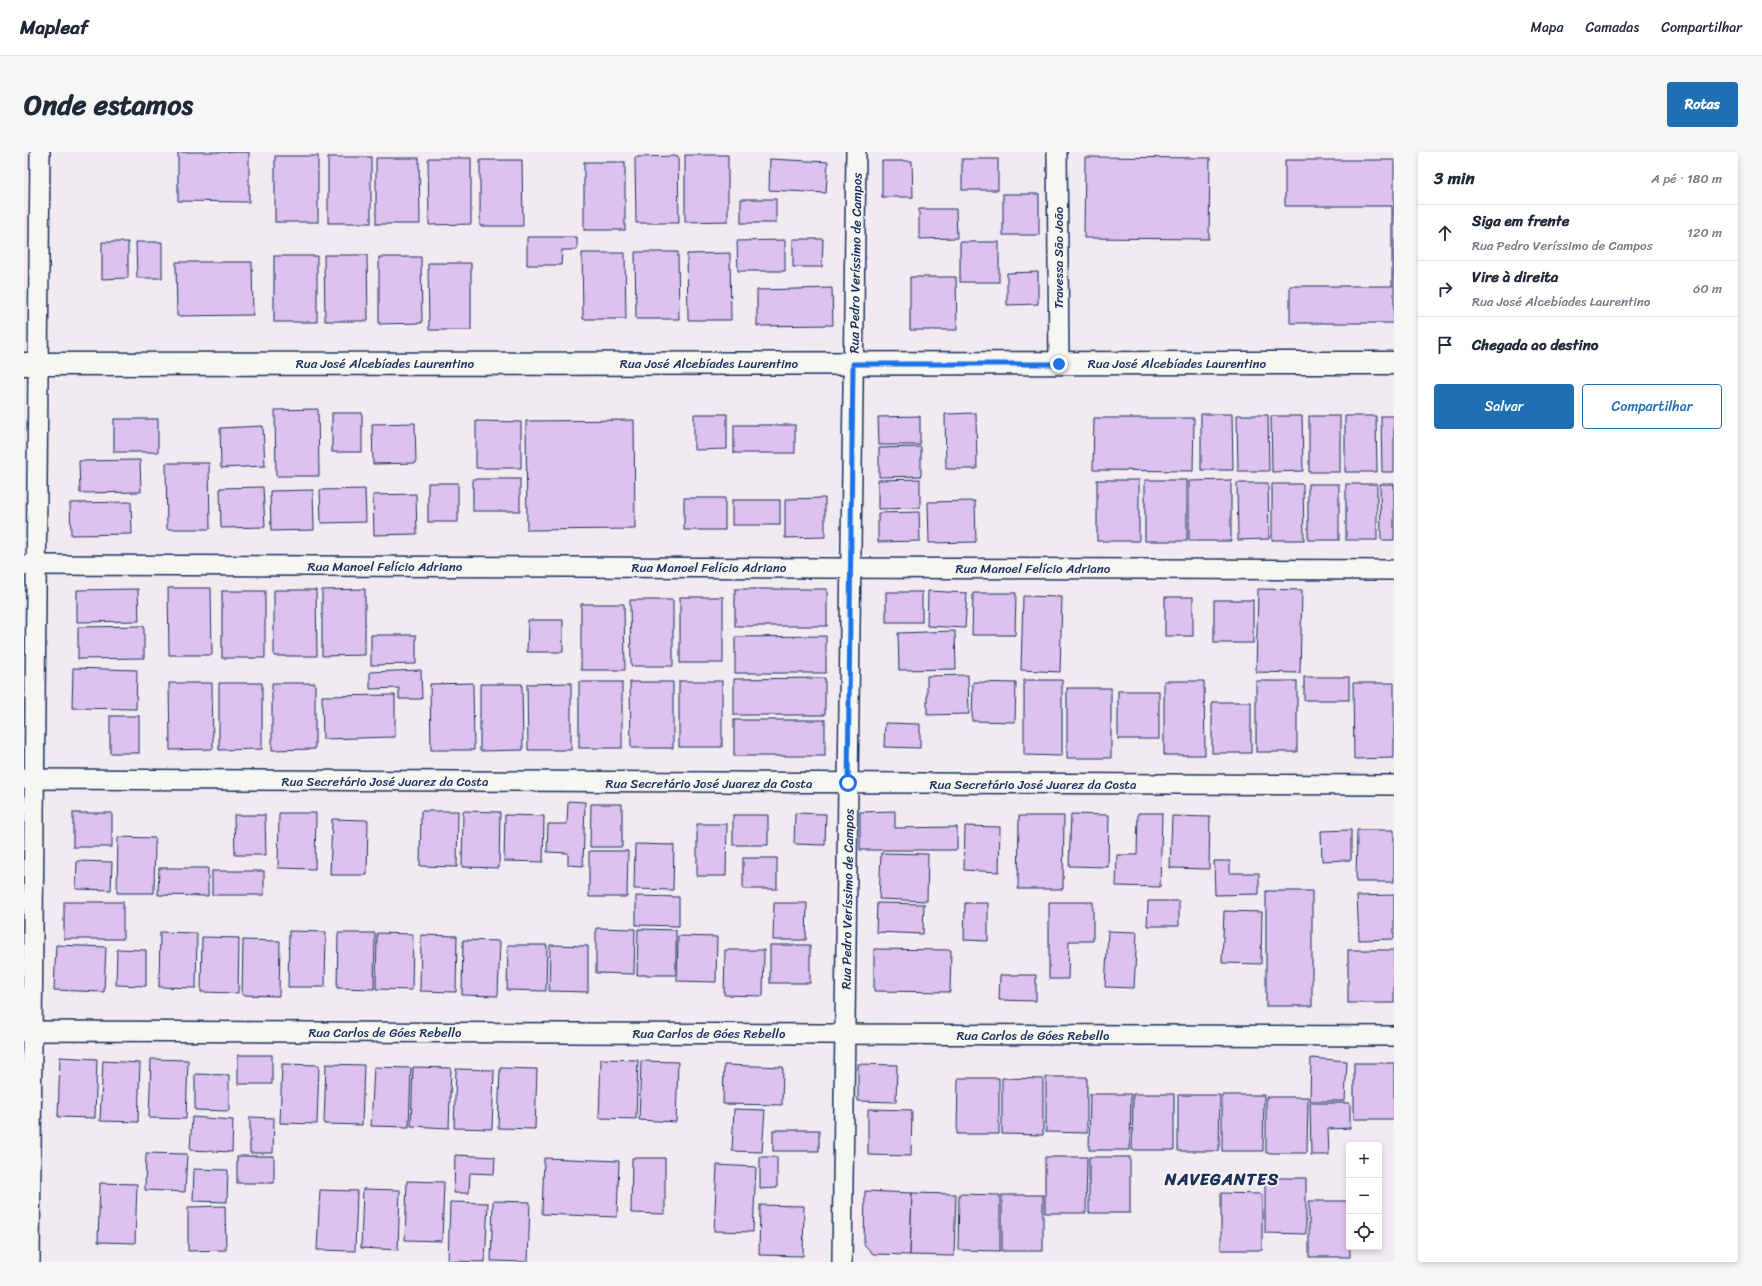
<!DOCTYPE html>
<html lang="pt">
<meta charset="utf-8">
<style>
:root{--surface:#fff;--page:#f6f6f7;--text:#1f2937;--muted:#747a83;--line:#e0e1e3;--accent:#1f6fb2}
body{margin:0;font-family:Sriracha,sans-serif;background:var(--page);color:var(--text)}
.controls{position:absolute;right:12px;bottom:12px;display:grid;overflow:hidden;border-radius:4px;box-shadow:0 2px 6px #0003}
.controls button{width:36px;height:36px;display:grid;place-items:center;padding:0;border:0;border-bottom:1px solid var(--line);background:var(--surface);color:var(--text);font:20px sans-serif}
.stop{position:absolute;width:12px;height:12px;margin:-9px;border:3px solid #1a73e8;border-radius:50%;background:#fff}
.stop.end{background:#1a73e8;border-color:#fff;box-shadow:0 1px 4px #0008}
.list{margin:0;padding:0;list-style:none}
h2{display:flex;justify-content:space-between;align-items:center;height:52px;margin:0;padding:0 16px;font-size:17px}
h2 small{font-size:13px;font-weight:400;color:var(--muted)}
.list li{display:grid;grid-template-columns:26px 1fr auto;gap:12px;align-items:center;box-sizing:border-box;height:56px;padding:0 16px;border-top:1px solid var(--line)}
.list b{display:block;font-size:15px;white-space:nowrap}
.list p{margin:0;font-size:13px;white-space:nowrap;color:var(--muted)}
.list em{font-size:13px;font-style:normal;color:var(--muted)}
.actions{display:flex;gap:8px;padding:12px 16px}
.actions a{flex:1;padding:9px 0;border:1px solid var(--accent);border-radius:4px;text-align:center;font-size:14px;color:var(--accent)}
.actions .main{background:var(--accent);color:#fff}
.icon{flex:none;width:22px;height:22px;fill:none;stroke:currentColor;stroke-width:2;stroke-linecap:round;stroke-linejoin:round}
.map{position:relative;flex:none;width:1370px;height:1110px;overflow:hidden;border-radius:4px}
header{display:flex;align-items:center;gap:24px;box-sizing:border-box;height:56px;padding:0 20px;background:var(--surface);border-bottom:1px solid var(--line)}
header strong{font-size:19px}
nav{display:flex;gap:22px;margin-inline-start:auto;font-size:14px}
.intro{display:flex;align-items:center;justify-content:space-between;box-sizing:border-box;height:96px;padding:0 24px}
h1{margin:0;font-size:28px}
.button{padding:10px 18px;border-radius:4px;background:var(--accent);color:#fff;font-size:14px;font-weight:700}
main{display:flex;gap:24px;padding:0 24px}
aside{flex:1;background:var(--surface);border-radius:4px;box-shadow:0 2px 6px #0003}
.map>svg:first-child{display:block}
.building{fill:#ddc1ef;stroke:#1b2f5e}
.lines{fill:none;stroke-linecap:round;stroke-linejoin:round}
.street-casing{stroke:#1b2f5e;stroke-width:22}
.secondary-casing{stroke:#1b2f5e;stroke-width:25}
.street{stroke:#f6f6f2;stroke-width:19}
.secondary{stroke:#f6f6f2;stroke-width:22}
.route{stroke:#1a73e8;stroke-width:5}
.labels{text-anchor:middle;stroke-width:3.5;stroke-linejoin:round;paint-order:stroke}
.street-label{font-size:13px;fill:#1b2f5e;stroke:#f6f6f2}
.district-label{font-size:17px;font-weight:bold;letter-spacing:1px;fill:#1b2f5e;stroke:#f6f6f2}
</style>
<header>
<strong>Mapleaf</strong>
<nav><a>Mapa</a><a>Camadas</a><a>Compartilhar</a></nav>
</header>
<div class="intro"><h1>Onde estamos</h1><a class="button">Rotas</a></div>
<main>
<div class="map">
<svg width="1370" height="1110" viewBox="0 0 1370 1110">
<rect width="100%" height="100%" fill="#f1ebf1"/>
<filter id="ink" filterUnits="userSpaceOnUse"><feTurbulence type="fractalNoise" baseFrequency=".025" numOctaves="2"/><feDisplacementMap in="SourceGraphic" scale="8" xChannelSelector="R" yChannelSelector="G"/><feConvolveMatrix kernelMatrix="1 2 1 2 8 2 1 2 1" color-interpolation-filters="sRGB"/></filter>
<g filter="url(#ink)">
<!-- building -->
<g class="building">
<polygon points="154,0 225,0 225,50 154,49"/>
<polygon points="661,3 704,3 704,69 661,70"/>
<rect x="251" y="4" width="43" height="66"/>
<polygon points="654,4 655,71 612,71 611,5"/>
<rect x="304" y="5" width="43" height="66"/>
<polygon points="1061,5 1186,6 1185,87 1060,86"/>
<polygon points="352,6 395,6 396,72 352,72"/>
<polygon points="404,6 447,6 447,72 405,73"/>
<polygon points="746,7 804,10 802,41 745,38"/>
<rect x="938" y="7" width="36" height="31"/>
<polygon points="456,8 498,8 499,74 456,74"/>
<polygon points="1261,8 1370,8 1370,171 1266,171 1266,134 1368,134 1368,54 1261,54"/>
<polygon points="858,9 888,9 889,45 858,45"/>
<rect x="560" y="10" width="41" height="68"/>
<rect x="979" y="42" width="36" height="41"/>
<rect x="717" y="47" width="35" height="24"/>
<polygon points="895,57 932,57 933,86 895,87"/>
<polygon points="503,85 553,85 553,98 538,98 537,113 503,113"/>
<polygon points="769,87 799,87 798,115 769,115"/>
<polygon points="761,88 761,119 714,119 713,89"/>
<polygon points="78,90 104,90 104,126 78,127"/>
<polygon points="112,90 138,90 138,126 113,126"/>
<rect x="936" y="90" width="39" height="40"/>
<polygon points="611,100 654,100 655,167 612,167"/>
<polygon points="558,101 601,101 602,167 559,167"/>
<polygon points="706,101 707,168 664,168 663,102"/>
<polygon points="300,103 343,103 344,169 301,169"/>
<rect x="250" y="104" width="43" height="66"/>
<polygon points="355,105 397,105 398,171 355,172"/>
<polygon points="152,110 228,110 229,163 153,164"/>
<polygon points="404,111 447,111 447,178 405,178"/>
<polygon points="1014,120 1014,152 983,153 983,121"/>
<polygon points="886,125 932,125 933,178 886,178"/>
<polygon points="808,136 809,173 733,174 733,138"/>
<polygon points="294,257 295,324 252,324 251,258"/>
<rect x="308" y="261" width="30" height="39"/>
<polygon points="952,261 953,317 922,317 921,262"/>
<polygon points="670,262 703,262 703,297 670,298"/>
<polygon points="1177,262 1208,262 1209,318 1177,318"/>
<polygon points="1213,263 1244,263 1245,319 1214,319"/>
<polygon points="896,264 896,293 855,293 854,265"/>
<polygon points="1247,264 1278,264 1279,319 1248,320"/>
<rect x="1285" y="264" width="31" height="56"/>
<polygon points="1321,264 1352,264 1353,320 1321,320"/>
<polygon points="1357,264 1370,264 1370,320 1358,320"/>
<polygon points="1070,266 1170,266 1169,319 1069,318"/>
<rect x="90" y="267" width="44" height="33"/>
<polygon points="610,268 611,377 503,378 502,269"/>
<polygon points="452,269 497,270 497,316 452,316"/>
<polygon points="391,271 392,311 349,312 348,272"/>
<rect x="710" y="273" width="61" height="28"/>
<polygon points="239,274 241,314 197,316 196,276"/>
<polygon points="897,295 897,324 855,325 855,296"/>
<polygon points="116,308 117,340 56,341 55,309"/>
<polygon points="142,311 185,311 186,377 143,377"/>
<rect x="449" y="327" width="47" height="32"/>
<polygon points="896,327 896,356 854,357 854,328"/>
<rect x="1073" y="328" width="42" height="61"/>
<rect x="1121" y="328" width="42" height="61"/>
<polygon points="1207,328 1207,389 1165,389 1165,329"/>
<rect x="404" y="331" width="30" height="39"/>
<polygon points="1213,331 1244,331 1245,387 1214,388"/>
<polygon points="1248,332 1279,332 1280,388 1248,388"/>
<rect x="1284" y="332" width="31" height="56"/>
<rect x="1322" y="332" width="31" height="56"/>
<polygon points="1356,332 1370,332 1370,388 1357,388"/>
<polygon points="239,335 241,375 197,376 196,336"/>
<polygon points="341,337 342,370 297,371 296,338"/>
<polygon points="289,338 290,378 247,379 246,339"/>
<polygon points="392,342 393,382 350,383 349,343"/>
<rect x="660" y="346" width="41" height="32"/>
<polygon points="801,346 801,385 761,386 761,347"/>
<rect x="708" y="348" width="48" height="25"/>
<polygon points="951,349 952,390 905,391 904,350"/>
<polygon points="107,350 108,382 47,383 46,351"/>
<polygon points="895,360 896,389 854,390 854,361"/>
<polygon points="144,436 187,436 188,503 145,503"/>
<polygon points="114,437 115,469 53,470 53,438"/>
<polygon points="341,437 341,503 298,504 298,438"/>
<rect x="711" y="437" width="92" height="37"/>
<polygon points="1234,437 1278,438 1276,521 1232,520"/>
<polygon points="250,438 292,438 293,504 250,504"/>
<rect x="198" y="439" width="43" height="67"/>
<polygon points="904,439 943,441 941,476 903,474"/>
<rect x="862" y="440" width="36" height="30"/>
<polygon points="949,441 992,441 991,483 948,483"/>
<polygon points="999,444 1038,445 1036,520 997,518"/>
<rect x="656" y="445" width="43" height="66"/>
<rect x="1141" y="445" width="28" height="39"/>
<polygon points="606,448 649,448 649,514 607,514"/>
<rect x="1190" y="448" width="39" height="43"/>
<polygon points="557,452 600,452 601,518 557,518"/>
<polygon points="504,468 539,468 539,500 503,500"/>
<polygon points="120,474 120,506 54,507 54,475"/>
<polygon points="931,479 932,517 875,518 874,481"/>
<polygon points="347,483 392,483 392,512 347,513"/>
<polygon points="802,484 802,521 711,521 711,485"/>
<polygon points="49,516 113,518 112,557 48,556"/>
<polygon points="397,518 398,547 375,547 375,536 346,537 346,520"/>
<polygon points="944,523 945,562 903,563 903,524"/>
<rect x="1280" y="525" width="45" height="23"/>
<polygon points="801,526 801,563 710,563 710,527"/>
<polygon points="1000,528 1038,528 1038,604 1000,603"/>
<rect x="655" y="529" width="43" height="66"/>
<polygon points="1140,529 1180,529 1181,603 1140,603"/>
<rect x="1232" y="529" width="41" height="71"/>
<rect x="555" y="530" width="43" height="66"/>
<polygon points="606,530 649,530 649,596 607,596"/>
<polygon points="949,530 992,531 991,570 948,569"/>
<polygon points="145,531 188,531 189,597 146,598"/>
<polygon points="195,531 238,531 238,597 195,598"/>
<polygon points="248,531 291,531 291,597 248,598"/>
<polygon points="449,531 450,598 407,598 406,532"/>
<polygon points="547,531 547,598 504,598 503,532"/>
<polygon points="1329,531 1370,531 1370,606 1330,607"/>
<polygon points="456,532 498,532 499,598 456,599"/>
<rect x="1043" y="536" width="44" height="70"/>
<rect x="1094" y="539" width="41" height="48"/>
<polygon points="371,543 371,585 299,587 298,544"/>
<rect x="1188" y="550" width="39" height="51"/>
<rect x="86" y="564" width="29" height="37"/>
<rect x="710" y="568" width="91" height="36"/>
<polygon points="861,571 896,572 896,596 860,595"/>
<polygon points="544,649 561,650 559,714 544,713 544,701 523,700 524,672 543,672"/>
<polygon points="567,652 598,652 598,695 566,695"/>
<polygon points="397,659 434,659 433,715 396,714"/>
<polygon points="439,659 476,660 475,716 438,715"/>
<polygon points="871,659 871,676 933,675 933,698 836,698 836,660"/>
<rect x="49" y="661" width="39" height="34"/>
<polygon points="255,661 292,661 291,717 254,716"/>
<polygon points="771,661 802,662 801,693 770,692"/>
<polygon points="1114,661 1138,661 1136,735 1092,734 1093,703 1113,703"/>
<polygon points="1047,662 1085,663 1084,715 1045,714"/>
<polygon points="210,663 241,663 242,703 211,703"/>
<polygon points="481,663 520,664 519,710 480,709"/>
<rect x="709" y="663" width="35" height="30"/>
<polygon points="995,664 1040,664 1039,737 994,737"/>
<polygon points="1148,664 1186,665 1185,717 1146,716"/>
<polygon points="308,667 344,668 343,723 306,723"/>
<polygon points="673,672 703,672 702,724 673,724"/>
<polygon points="941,674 976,675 975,720 940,718"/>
<polygon points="1327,678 1327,708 1298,709 1297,679"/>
<polygon points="1333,678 1370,678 1370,730 1332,730"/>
<polygon points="94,685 131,686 130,741 93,741"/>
<polygon points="611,692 650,693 649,738 610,737"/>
<polygon points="565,699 604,699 603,745 565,745"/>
<polygon points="857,701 904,702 903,749 855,747"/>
<rect x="719" y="706" width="34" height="31"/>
<polygon points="53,709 88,710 87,738 52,737"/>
<polygon points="1190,709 1206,709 1206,721 1235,721 1235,742 1191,743"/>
<polygon points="135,716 184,716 184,744 134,743"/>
<rect x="188" y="719" width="52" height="24"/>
<rect x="1242" y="739" width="46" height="115"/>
<polygon points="1370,743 1370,787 1335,788 1333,744"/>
<polygon points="612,744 655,745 655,774 612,773"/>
<polygon points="1124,749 1155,749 1155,774 1123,774"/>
<rect x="40" y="750" width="59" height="37"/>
<polygon points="1025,750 1069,750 1069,789 1045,789 1044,827 1025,827"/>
<polygon points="750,751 783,751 782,788 749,788"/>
<polygon points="853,751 900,752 899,782 852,780"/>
<polygon points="941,751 964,751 964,789 940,788"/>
<polygon points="1200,759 1238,760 1237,812 1198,811"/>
<polygon points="572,776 611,777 610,822 572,821"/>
<polygon points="614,777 652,778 652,823 613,823"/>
<polygon points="265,779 302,780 301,835 264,835"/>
<polygon points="1084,779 1113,780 1110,836 1081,835"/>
<polygon points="136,780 173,781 172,836 135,835"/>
<polygon points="314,781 351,781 350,837 313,836"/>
<polygon points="353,781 389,782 388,838 352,837"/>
<polygon points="397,783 433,784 432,840 396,839"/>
<polygon points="654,784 693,785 692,830 653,829"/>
<polygon points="178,785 215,786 214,841 177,840"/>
<polygon points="219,788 256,789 255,844 218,843"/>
<polygon points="439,788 476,789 474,844 438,843"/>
<polygon points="32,793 82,795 80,840 30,838"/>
<polygon points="484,793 523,793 522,839 483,838"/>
<polygon points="526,793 564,794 564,840 525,839"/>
<rect x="746" y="793" width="40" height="38"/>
<polygon points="93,797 122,798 122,834 92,833"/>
<polygon points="850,797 927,798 926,840 850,839"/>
<polygon points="701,798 740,798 739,844 700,843"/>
<rect x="1324" y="798" width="46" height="53"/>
<polygon points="976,823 1012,823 1012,849 975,848"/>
<rect x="214" y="903" width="34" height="29"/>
<polygon points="36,905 73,907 71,966 34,965"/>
<polygon points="1287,906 1323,909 1321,949 1286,949"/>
<polygon points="127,907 164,908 162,967 125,966"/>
<polygon points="577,907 614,908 612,967 575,966"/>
<polygon points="79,909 116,911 114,970 76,969"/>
<polygon points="617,909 654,910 652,970 615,968"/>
<rect x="1330" y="911" width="40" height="56"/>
<polygon points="258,912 295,913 293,972 256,971"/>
<polygon points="302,912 340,913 338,973 300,972"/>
<polygon points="834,912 873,913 872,950 834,949"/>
<polygon points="700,913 759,915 758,953 699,952"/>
<polygon points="350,915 387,916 385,975 347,974"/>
<polygon points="389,915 427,916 425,976 387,974"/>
<polygon points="476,916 513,917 511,977 474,976"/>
<polygon points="432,917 470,918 468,977 430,976"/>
<polygon points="171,922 205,923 205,959 171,958"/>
<polygon points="1022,925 1063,925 1063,981 1022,980"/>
<polygon points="934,926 975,926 975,982 933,982"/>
<polygon points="978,926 1019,927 1019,983 978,982"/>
<polygon points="1066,942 1107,942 1106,998 1065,998"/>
<polygon points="1109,942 1150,942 1150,998 1108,998"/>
<polygon points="1154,943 1196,943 1195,999 1154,999"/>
<polygon points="1198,943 1240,943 1239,999 1198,999"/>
<polygon points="1242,945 1284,945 1283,1001 1242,1001"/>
<polygon points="1286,951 1326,951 1326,976 1304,977 1305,1003 1287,1003"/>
<polygon points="710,957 741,958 738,1000 708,999"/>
<polygon points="844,957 888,958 887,1004 844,1003"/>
<polygon points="168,965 209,968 208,1000 166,998"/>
<polygon points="226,965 250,966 249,1001 226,1001"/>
<rect x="749" y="978" width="46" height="21"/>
<polygon points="122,1001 163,1002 161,1040 121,1038"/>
<polygon points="431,1003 471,1005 470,1022 446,1021 445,1041 430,1041"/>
<rect x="213" y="1004" width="37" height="27"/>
<polygon points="736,1005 753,1005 753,1036 736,1037"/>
<polygon points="1021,1005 1063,1005 1062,1061 1021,1061"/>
<rect x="1065" y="1005" width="41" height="56"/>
<polygon points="520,1006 595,1009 593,1065 518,1062"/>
<polygon points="608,1006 641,1006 641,1062 607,1061"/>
<polygon points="693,1013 732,1015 729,1080 690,1079"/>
<polygon points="170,1017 204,1018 203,1050 169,1049"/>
<polygon points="1241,1026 1282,1026 1282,1082 1241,1081"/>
<polygon points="383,1029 420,1030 418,1089 381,1088"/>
<polygon points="76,1031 113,1032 111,1091 74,1090"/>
<polygon points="339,1037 376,1038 374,1098 337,1096"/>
<polygon points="296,1038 333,1039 331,1099 293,1098"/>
<polygon points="841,1039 888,1041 886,1103 849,1102 840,1092"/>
<polygon points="888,1041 932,1042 930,1104 886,1103"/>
<polygon points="1197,1041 1238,1042 1238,1098 1197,1098"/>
<polygon points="935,1042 976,1043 976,1099 934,1098"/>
<rect x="978" y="1043" width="41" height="56"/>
<polygon points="469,1049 506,1050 504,1110 467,1109"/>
<polygon points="1285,1049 1325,1049 1326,1105 1285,1105"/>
<polygon points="426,1050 464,1051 461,1110 424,1109"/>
<polygon points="736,1053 780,1054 779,1104 735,1103"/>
<polygon points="201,1054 202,1098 164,1099 164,1055"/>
</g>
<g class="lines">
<!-- street casing -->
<g class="street-casing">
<g id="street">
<polyline points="1033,0 1035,211"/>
<polyline points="0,413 1370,418"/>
<polyline points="0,627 1370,633"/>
<polyline points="0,879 1370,884"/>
<polyline points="6,1110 16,0"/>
<polyline points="818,1110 832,0"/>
</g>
</g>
<!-- secondary casing -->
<g class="secondary-casing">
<polyline id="secondary" points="0,212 1370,211"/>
</g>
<!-- street -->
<use href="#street" class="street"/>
<!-- secondary -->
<use href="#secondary" class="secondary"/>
</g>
</g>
<g class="lines" filter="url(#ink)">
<!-- route -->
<polyline class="route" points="824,631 829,212 1035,212"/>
</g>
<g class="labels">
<!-- street labels -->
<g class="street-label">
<text transform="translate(1034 106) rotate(-90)" y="5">Travessa São João</text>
<text transform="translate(831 111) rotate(-89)" y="5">Rua Pedro Veríssimo de Campos</text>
<text x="361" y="216">Rua José Alcebíades Laurentino</text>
<text x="685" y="216">Rua José Alcebíades Laurentino</text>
<text x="1153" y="216">Rua José Alcebíades Laurentino</text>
<text x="361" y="419">Rua Manoel Felício Adriano</text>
<text x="685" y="420">Rua Manoel Felício Adriano</text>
<text x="1009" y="421">Rua Manoel Felício Adriano</text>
<text x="361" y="634">Rua Secretário José Juarez da Costa</text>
<text x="685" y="636">Rua Secretário José Juarez da Costa</text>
<text x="1009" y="637">Rua Secretário José Juarez da Costa</text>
<text transform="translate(823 747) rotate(-89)" y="5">Rua Pedro Veríssimo de Campos</text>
<text x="361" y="885">Rua Carlos de Góes Rebello</text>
<text x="685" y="886">Rua Carlos de Góes Rebello</text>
<text x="1009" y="888">Rua Carlos de Góes Rebello</text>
</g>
<!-- district labels -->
<g class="district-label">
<text x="1198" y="1033">NAVEGANTES</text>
</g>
</g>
</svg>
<div class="controls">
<button>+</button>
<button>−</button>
<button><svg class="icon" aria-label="locate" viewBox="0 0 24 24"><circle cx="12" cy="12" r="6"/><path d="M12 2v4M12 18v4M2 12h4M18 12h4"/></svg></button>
</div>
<div class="stop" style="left:824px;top:631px"></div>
<div class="stop end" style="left:1035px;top:212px"></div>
</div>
<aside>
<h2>3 min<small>A pé · 180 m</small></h2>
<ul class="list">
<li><svg class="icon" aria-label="ahead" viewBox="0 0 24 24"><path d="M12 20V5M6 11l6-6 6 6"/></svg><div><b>Siga em frente</b><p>Rua Pedro Veríssimo de Campos</p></div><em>120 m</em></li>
<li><svg class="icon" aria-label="right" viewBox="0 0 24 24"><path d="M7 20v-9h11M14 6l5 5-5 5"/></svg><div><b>Vire à direita</b><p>Rua José Alcebíades Laurentino</p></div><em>60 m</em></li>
<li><svg class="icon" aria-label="arrive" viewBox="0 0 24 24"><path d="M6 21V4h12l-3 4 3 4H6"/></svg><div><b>Chegada ao destino</b></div></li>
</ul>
<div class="actions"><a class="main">Salvar</a><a>Compartilhar</a></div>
</aside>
</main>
